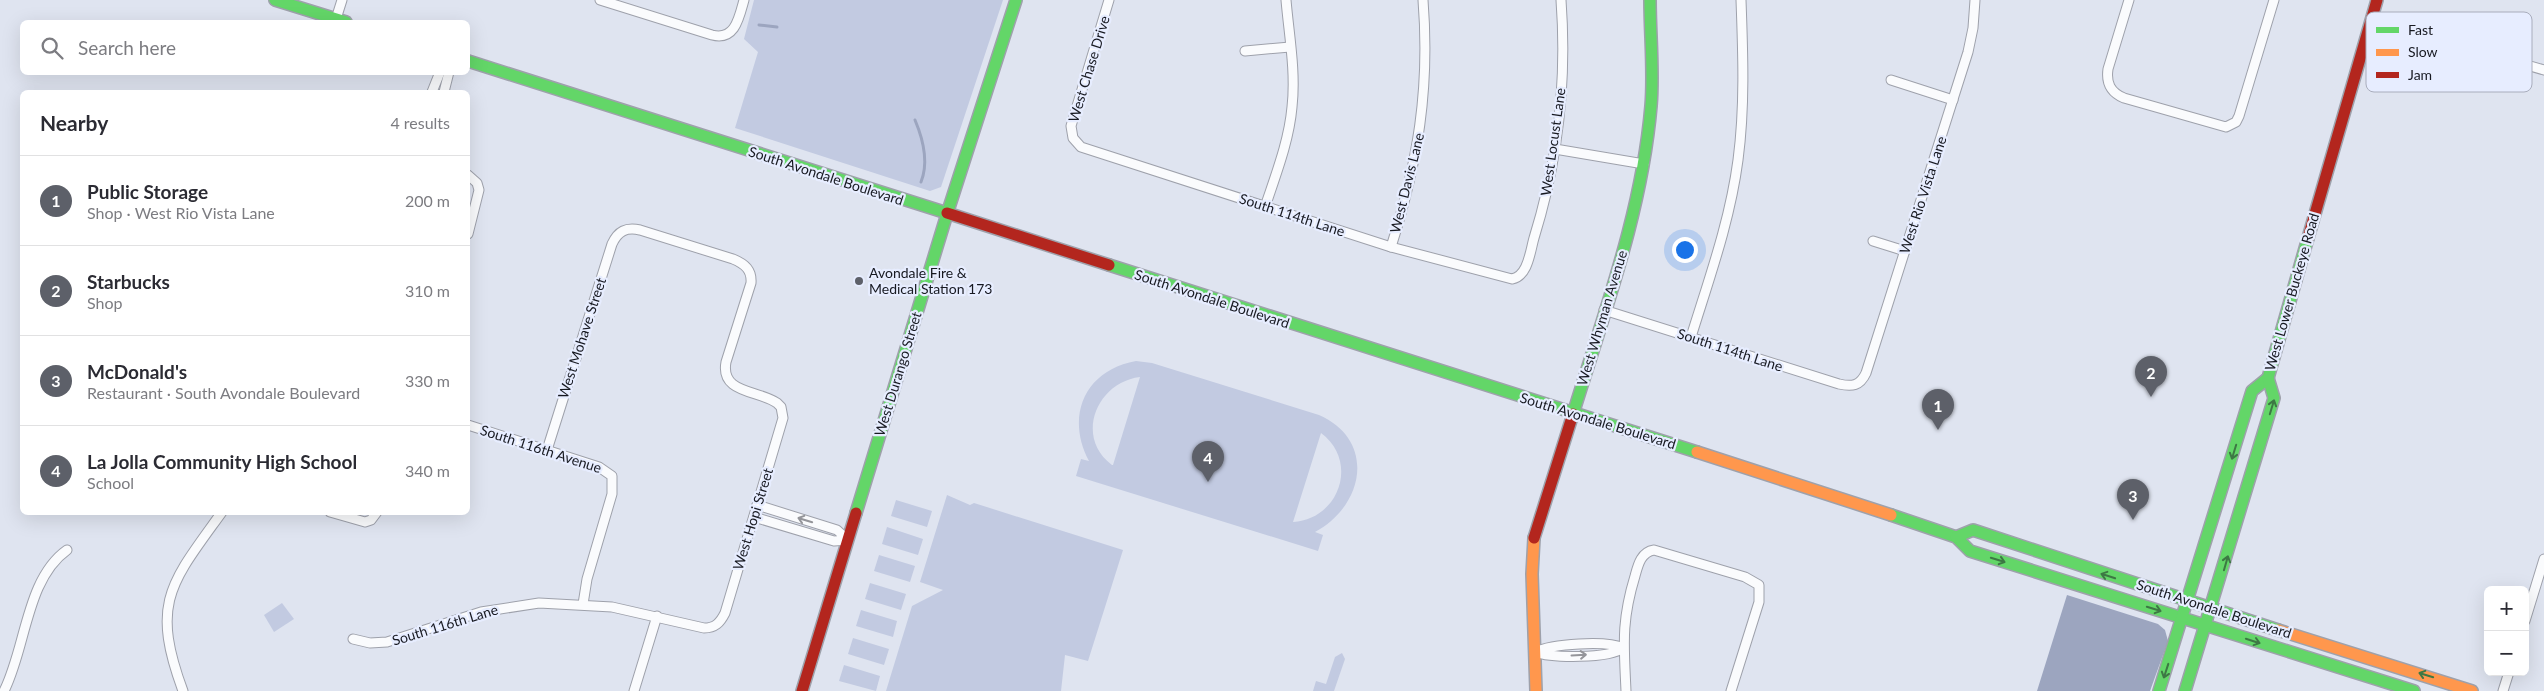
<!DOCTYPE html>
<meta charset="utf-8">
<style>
:root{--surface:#fff;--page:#f2f2f3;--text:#2b2b33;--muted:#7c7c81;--line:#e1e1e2;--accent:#5d6069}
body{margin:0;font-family:Lato,sans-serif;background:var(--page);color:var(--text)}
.controls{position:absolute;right:15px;bottom:15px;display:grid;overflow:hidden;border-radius:8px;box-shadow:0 5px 20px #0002}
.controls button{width:45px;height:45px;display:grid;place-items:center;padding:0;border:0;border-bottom:1px solid var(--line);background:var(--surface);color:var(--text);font:25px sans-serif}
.you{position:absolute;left:1684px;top:249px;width:18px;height:18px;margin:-12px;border:4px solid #fff;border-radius:50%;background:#1a73e8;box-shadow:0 0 0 8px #1a73e833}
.badge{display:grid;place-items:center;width:32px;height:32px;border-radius:50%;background:var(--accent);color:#fff;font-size:16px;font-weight:700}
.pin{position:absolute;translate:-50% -41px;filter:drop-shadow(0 1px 2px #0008)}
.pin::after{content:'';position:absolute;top:26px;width:18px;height:15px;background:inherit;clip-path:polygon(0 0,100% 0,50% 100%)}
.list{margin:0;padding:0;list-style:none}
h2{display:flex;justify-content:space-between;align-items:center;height:65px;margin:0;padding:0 20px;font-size:21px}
h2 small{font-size:16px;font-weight:400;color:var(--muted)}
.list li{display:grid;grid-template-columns:32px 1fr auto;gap:15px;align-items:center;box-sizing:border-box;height:90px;padding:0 20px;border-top:1px solid var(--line)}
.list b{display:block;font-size:19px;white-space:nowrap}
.list p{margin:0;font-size:16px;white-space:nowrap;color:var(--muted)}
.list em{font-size:16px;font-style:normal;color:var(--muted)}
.icon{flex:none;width:28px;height:28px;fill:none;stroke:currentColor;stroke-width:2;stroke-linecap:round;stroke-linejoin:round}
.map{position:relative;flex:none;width:2544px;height:691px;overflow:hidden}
.search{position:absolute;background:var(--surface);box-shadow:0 5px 20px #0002;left:20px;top:20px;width:450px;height:55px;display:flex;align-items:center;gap:12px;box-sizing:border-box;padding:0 18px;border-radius:8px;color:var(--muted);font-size:19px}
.panel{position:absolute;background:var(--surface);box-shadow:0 5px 20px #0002;left:20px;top:90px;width:450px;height:425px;border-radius:8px}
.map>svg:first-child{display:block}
.green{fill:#c2cae1;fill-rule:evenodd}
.water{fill:#9ca5bf}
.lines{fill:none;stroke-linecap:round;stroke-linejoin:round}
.stream{stroke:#9ca5bf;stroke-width:3}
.street-casing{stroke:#9ea1ab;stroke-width:11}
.fast-casing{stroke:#9ea1ab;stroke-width:14}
.slow-casing{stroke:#9ea1ab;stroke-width:14}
.jam-casing{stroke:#9ea1ab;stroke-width:14}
.street{stroke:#fafbfd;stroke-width:9}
.fast{stroke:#63d668;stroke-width:11}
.slow{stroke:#ff974d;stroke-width:11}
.jam{stroke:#b3261e;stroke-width:11}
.oneway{stroke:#3d7844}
.oneway2{stroke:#94959a}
.poi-dot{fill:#5d6069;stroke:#e7edff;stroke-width:2}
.labels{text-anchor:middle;stroke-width:4.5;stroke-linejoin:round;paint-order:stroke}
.street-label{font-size:14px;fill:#171921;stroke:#e7edff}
.poi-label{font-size:14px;fill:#171921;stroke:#e7edff;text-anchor:start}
.key{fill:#e7edff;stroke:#a9adbc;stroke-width:1}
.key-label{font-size:14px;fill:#171921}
</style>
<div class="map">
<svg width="2544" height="691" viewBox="0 0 2544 691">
<rect width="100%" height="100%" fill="#dfe4f0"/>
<!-- green -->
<g class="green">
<polygon points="754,0 1003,0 941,187 930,191 735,128 758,52 744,39"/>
<path d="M1136,361L1152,363L1319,415C1376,440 1365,505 1315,532L1323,535L1318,551L1076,476L1081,459L1089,461C1065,416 1085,370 1136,361ZM1140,377L1113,465H1112C1074,437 1097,382 1140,377ZM1321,433C1359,461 1340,519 1293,522Z"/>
<polygon points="947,495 970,505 974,503 1123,550 1088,661 1065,655 1061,691 886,691 912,606 943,590 920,582"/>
<polygon points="896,500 932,511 927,527 891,516"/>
<polygon points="887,527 923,539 918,555 882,544"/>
<polygon points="879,555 915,566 910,582 874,571"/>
<polygon points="870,583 906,594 901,610 865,599"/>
<polygon points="282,603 294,619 274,632 264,615"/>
<polygon points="861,610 897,621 893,637 856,626"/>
<polygon points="853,638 889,649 884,665 848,654"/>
<polygon points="1342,653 1345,659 1334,691 1313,691 1316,681 1326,684 1335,657"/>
<polygon points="844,665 880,676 876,691 839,681"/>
</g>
<!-- water -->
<polygon class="water" points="2067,595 2158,624 2165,630 2168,641 2150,691 2037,691"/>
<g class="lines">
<!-- stream -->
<g class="stream">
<polyline points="759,25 777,27"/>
<path d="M915,120C923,139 929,162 921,182"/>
</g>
<!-- street casing -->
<g class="street-casing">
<g id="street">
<path d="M600,0L712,35C735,41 739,18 744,0"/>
<path d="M1109,0L1071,126L1073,138L1081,147L1391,247L1512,279C1528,276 1530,252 1534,238C1558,161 1567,81 1561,0"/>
<path d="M2129,0L2108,69C2106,83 2110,92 2124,98L2226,127L2236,122L2239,116L2274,0"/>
<polyline points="336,19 342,0"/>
<polyline points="2372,20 2544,70"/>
<polyline points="1245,51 1290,47"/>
<polyline points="1891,80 1953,100"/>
<polyline points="432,92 440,72"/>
<polyline points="444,92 449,72"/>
<polyline points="1555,149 1644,164"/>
<polyline points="468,175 477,183 479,190 468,234"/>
<path d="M1265,207C1276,174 1289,141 1292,107C1296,72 1289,35 1286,0"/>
<polyline points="1873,241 1905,251"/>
<path d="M1391,247C1418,162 1430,89 1423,0"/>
<path d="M1604,310L1839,384C1852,387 1860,386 1866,373L1968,52L1973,28L1975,0"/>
<path d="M1691,337C1709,279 1730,221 1738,160C1745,107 1743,54 1741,0"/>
<polyline points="468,425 599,467 612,476 612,494 587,579 583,604"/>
<polyline points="330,512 365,522 371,520 377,512"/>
<polyline points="754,517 834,541 848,540 837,530 757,505"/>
<polyline points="2525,621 2544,559"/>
<path d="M353,639L370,643L387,642L481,612L539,603L612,607L704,628C715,628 720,623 725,613L783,418L781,407L777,403C759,390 720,394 726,362L751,283C752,270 745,264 733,259L640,230C626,227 618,231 612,244L547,450"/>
<path d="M1535,652C1551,658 1609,659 1623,648"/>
<path d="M1535,652C1552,644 1606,640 1623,648"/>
<path d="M4,691C26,648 26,579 67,550"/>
<path d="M183,691C150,602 171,583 222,512"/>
<polyline points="634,691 657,616"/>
<path d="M1626,691C1624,645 1621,622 1635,576C1638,565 1641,552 1654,550L1745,577L1759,585V602L1731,691"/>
<polyline points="2503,691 2509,672"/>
</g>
</g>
<!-- fast casing -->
<g class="fast-casing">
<g id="fast">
<polyline points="275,0 346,22"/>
<polyline points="468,61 947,213"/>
<polyline points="1109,265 1697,452"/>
<path d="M1573,414C1604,313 1642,212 1651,106C1654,71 1650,35 1650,0"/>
<polyline points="856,513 947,214 1016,0"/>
<polyline points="1891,515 1956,537 1970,551 2414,691"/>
<polyline points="1956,537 1973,530 2278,630"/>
<polyline points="2159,691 2252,391 2268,378 2308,238"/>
<polyline points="2185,691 2274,398 2268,378"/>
</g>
</g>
<!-- slow casing -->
<g class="slow-casing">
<g id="slow">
<polyline points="1697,452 1891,515"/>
<polyline points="1534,538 1532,574 1536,691"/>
<polyline points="2278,630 2472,691"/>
</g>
</g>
<!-- jam casing -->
<g class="jam-casing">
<g id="jam">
<polyline points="947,213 1109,265"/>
<polyline points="2308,238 2377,0"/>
<polyline points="1534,538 1573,414"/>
<polyline points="802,691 856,513"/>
</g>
</g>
<!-- street -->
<use href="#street" class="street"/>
<!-- fast -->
<use href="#fast" class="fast"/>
<!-- slow -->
<use href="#slow" class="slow"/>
<!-- jam -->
<use href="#jam" class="jam"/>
</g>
<!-- one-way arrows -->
<defs><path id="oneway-shaft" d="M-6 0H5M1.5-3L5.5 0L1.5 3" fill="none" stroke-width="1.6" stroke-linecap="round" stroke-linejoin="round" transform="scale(1.25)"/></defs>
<g class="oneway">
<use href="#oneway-shaft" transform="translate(2272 407) rotate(-73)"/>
<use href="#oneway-shaft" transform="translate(2234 452) rotate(107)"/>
<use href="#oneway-shaft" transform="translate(1998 560) rotate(17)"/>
<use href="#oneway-shaft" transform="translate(2226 563) rotate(-74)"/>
<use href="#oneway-shaft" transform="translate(2108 576) rotate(-162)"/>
<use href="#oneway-shaft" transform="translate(2154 609) rotate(17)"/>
<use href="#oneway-shaft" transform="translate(2253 641) rotate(18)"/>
<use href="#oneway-shaft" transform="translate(2166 671) rotate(108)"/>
<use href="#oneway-shaft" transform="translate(2426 675) rotate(-163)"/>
</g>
<g class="oneway2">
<use href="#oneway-shaft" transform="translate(805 520) rotate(-163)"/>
<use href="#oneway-shaft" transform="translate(1579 655) rotate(-3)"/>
</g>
<!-- markers -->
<circle class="poi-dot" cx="859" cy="281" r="5"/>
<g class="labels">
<!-- street labels -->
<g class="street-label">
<text transform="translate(1089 69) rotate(-73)" y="5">West Chase Drive</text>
<text transform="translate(1553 142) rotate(-82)" y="5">West Locust Lane</text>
<text transform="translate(826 176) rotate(18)" y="5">South Avondale Boulevard</text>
<text transform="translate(1407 183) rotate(-76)" y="5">West Davis Lane</text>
<text transform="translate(1923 195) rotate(-72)" y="5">West Rio Vista Lane</text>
<text transform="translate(1292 215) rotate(18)" y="5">South 114th Lane</text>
<text transform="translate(2292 292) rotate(-74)" y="5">West Lower Buckeye Road</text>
<text transform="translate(1212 299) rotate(18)" y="5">South Avondale Boulevard</text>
<text transform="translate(1602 318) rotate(-73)" y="5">West Whyman Avenue</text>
<text transform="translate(582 338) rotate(-72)" y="5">West Mohave Street</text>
<text transform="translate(1730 350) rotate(18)" y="5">South 114th Lane</text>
<text transform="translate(898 374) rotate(-73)" y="5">West Durango Street</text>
<text transform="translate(1598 421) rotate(17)" y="5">South Avondale Boulevard</text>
<text transform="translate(541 449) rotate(18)" y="5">South 116th Avenue</text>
<text transform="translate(753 519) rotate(-73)" y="5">West Hopi Street</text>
<text transform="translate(2214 609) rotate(18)" y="5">South Avondale Boulevard</text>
<text transform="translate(445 625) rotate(-17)" y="5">South 116th Lane</text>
</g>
<!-- poi labels -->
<g class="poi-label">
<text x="869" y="278">Avondale Fire &amp;<tspan x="869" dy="16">Medical Station 173</tspan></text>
</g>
</g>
<!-- legend -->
<rect x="2366" y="12" width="166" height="80" rx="8" class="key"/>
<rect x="2376" y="27" width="23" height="6" fill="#63d668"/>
<rect x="2376" y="49" width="23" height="7" fill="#ff974d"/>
<rect x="2376" y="72" width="23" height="6" fill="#b3261e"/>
<g class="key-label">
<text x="2408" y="35">Fast</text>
<text x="2408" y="57">Slow</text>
<text x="2408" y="80">Jam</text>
</g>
</svg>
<div class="controls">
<button>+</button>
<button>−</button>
</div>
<div class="you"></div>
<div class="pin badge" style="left:1938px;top:430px">1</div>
<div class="pin badge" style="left:2151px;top:397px">2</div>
<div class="pin badge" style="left:2133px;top:520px">3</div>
<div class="pin badge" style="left:1208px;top:482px">4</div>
<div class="search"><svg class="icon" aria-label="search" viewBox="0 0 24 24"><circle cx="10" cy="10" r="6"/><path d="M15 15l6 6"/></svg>Search here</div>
<section class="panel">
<h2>Nearby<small>4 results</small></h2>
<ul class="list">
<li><span class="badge">1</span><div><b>Public Storage</b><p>Shop · West Rio Vista Lane</p></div><em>200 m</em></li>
<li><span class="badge">2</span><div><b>Starbucks</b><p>Shop</p></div><em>310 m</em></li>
<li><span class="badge">3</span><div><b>McDonald's</b><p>Restaurant · South Avondale Boulevard</p></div><em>330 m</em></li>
<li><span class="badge">4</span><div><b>La Jolla Community High School</b><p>School</p></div><em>340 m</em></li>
</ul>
</section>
</div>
